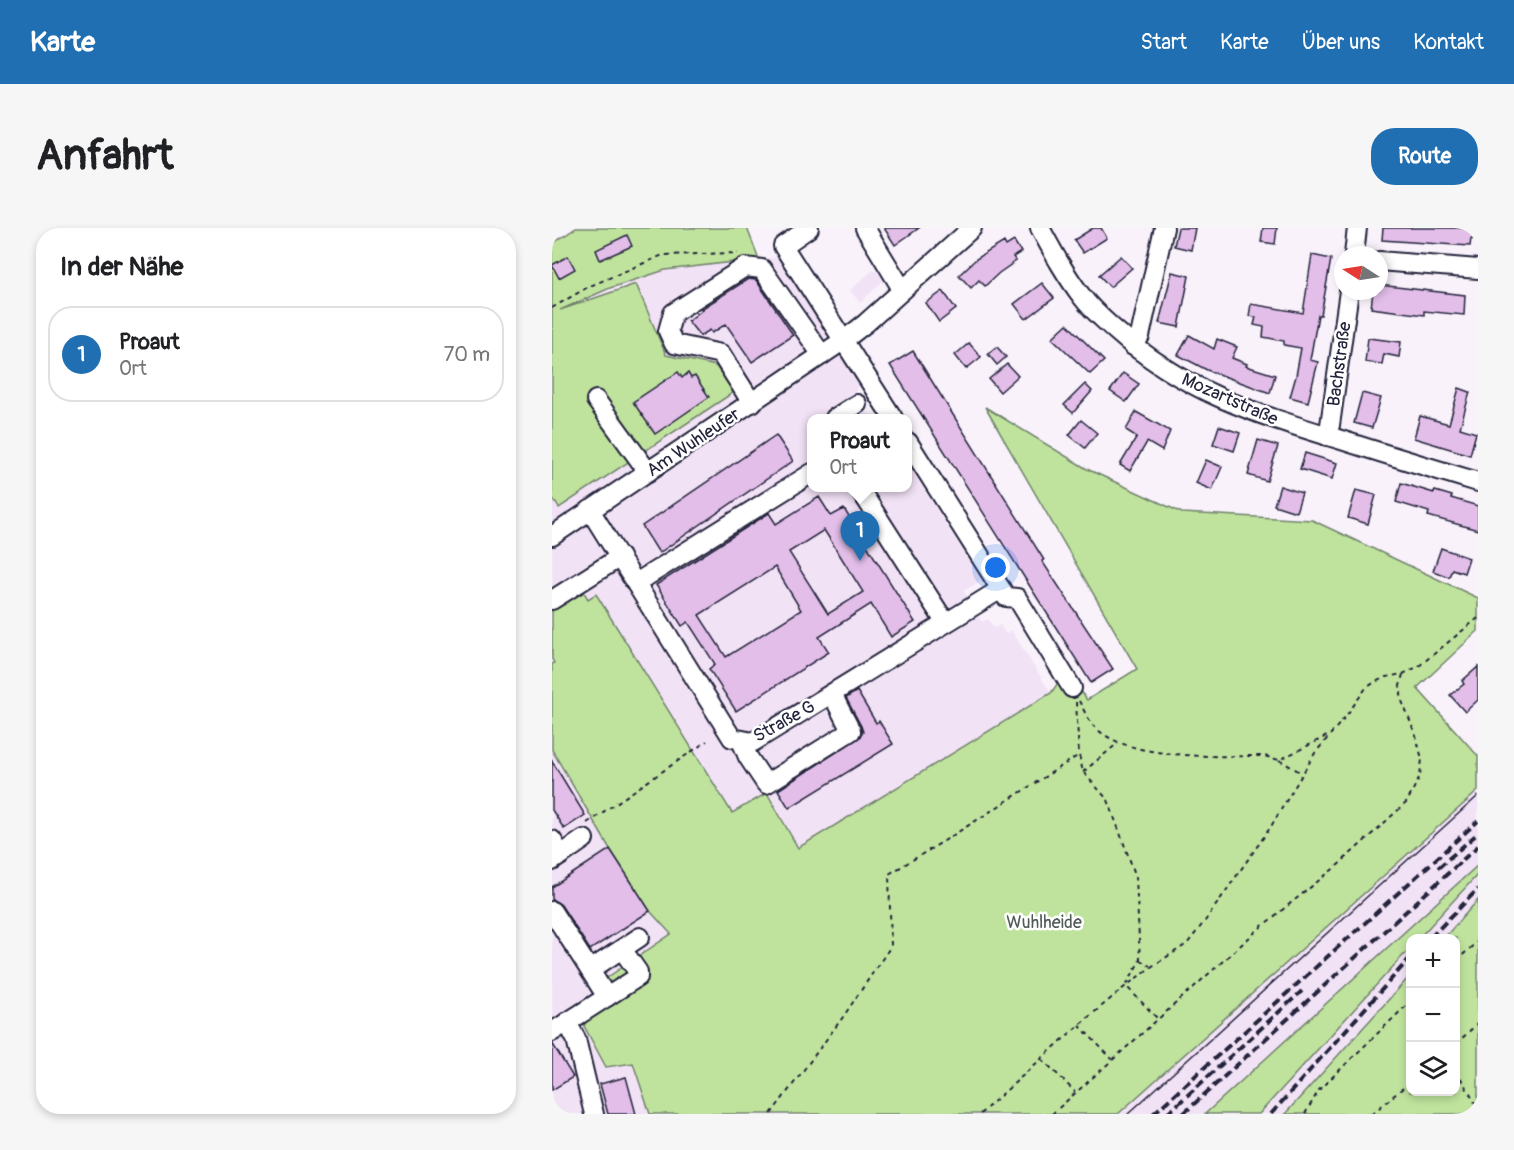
<!DOCTYPE html>
<html lang="de">
<meta charset="utf-8">
<style>
:root{--surface:#fff;--page:#f6f6f6;--text:#202124;--muted:#757577;--line:#e0e0e0;--accent:#1f6fb2}
body{margin:0;font-family:Pangolin,sans-serif;background:var(--page);color:var(--text)}
.controls{position:absolute;right:18px;bottom:18px;display:grid;overflow:hidden;border-radius:12px;box-shadow:0 3px 9px #0003}
.controls button{width:54px;height:54px;display:grid;place-items:center;padding:0;border:0;border-bottom:2px solid var(--line);background:var(--surface);color:var(--text);font:30px sans-serif}
.compass{position:absolute;left:782px;top:18px;width:54px;height:54px;border-radius:50%;background:var(--surface);box-shadow:0 3px 9px #0003;rotate:282deg}
.you{position:absolute;left:444px;top:340px;width:21px;height:21px;margin:-15px;border:4px solid #fff;border-radius:50%;background:#1a73e8;box-shadow:0 0 0 9px #1a73e833}
.badge{display:grid;place-items:center;width:39px;height:39px;border-radius:50%;background:var(--accent);color:#fff;font-size:20px;font-weight:700}
.pin{position:absolute;translate:-50% -50px;filter:drop-shadow(0 2px 3px #0008)}
.pin::after{content:'';position:absolute;top:32px;width:21px;height:18px;background:inherit;clip-path:polygon(0 0,100% 0,50% 100%)}
.popup{position:absolute;left:255px;top:186px;width:105px;height:78px;box-sizing:border-box;display:grid;place-content:center;border-radius:12px;background:var(--surface);filter:drop-shadow(0 2px 4px #0005);font-size:20px;white-space:nowrap;color:var(--muted)}
.popup b{font-size:22px;color:var(--text)}
.popup::after{content:'';position:absolute;left:50%;top:100%;margin-left:-12px;border:12px solid transparent;border-top-color:var(--surface)}
.list{margin:0;padding:0;list-style:none}
h2{display:flex;justify-content:space-between;align-items:center;height:78px;margin:0;padding:0 24px;font-size:26px}
h2 small{font-size:20px;font-weight:400;color:var(--muted)}
.list li{display:grid;grid-template-columns:39px 1fr auto;gap:18px;align-items:center;box-sizing:border-box;height:96px;margin:0 12px 12px;padding:0 12px;border:2px solid var(--line);border-radius:24px}
.list b{display:block;font-size:22px;white-space:nowrap}
.list p{margin:0;font-size:20px;white-space:nowrap;color:var(--muted)}
.list em{font-size:20px;font-style:normal;color:var(--muted)}
.icon{flex:none;width:33px;height:33px;fill:none;stroke:currentColor;stroke-width:2;stroke-linecap:round;stroke-linejoin:round}
.map{position:relative;flex:none;width:926px;height:886px;overflow:hidden;border-radius:24px}
header{display:flex;align-items:center;gap:36px;box-sizing:border-box;height:84px;padding:0 30px;background:var(--accent);color:#fff}
header strong{font-size:28px}
nav{display:flex;gap:33px;margin-inline-start:auto;font-size:21px}
.intro{display:flex;align-items:center;justify-content:space-between;box-sizing:border-box;height:144px;padding:0 36px}
h1{margin:0;font-size:42px}
.button{padding:15px 27px;border-radius:24px;background:var(--accent);color:#fff;font-size:21px;font-weight:700}
main{display:flex;gap:36px;padding:0 36px}
aside{flex:1;background:var(--surface);border-radius:24px;box-shadow:0 3px 9px #0003}
.map>svg:first-child{display:block}
.built{fill:#f2e2f6}
.green{fill:#bfe39d;stroke:#70826c;stroke-width:1.5}
.building{fill:#e2bee9;stroke:#22223b;stroke-width:1.5;fill-rule:evenodd}
.lines{fill:none;stroke-linecap:round;stroke-linejoin:round}
.minor-casing{stroke:#22223b;stroke-width:22}
.path{stroke:#22223b;stroke-width:2;stroke-dasharray:4.5 4.5;stroke-linecap:butt}
.minor{stroke:#fff;stroke-width:18}
.tram{stroke:#22223b;stroke-width:1.5}
.rail{stroke:#22223b;stroke-width:4;stroke-dasharray:9 4.5;stroke-linecap:butt}
.labels{text-anchor:middle;stroke-width:5;stroke-linejoin:round;paint-order:stroke}
.street-label{font-size:18px;fill:#22223b;stroke:#fff}
.park-label{font-size:18px;fill:#515c58;stroke:#fff}
</style>
<header>
<strong>Karte</strong>
<nav><a>Start</a><a>Karte</a><a>Über uns</a><a>Kontakt</a></nav>
</header>
<div class="intro"><h1>Anfahrt</h1><a class="button">Route</a></div>
<main>
<aside>
<h2>In der Nähe<small></small></h2>
<ul class="list">
<li><span class="badge">1</span><div><b>Proaut</b><p>Ort</p></div><em>70 m</em></li>
</ul>
</aside>
<div class="map">
<svg width="926" height="886" viewBox="0 0 926 886">
<rect width="100%" height="100%" fill="#f9f2fb"/>
<filter id="ink" filterUnits="userSpaceOnUse"><feTurbulence type="fractalNoise" baseFrequency=".0167" numOctaves="2"/><feDisplacementMap in="SourceGraphic" scale="12" xChannelSelector="R" yChannelSelector="G"/><feConvolveMatrix kernelMatrix="1 2 1 2 8 2 1 2 1" color-interpolation-filters="sRGB"/></filter>
<g filter="url(#ink)">
<!-- built -->
<g class="built">
<polygon points="226,29 306,154 302,171 310,184 325,187 327,190 260,190 260,260 356,260 356,236 429,352 412,363 421,379 430,394 436,391 442,400 448,397 454,406 459,402 499,465 246,620 81,835 98,886 0,886 0,88 1,85 27,73 113,42"/>
<polygon points="322,41 333,51 308,75 298,62"/>
<polygon points="926,563 926,637 653,886 566,886"/>
<polygon points="926,646 926,672 892,710 867,710"/>
<polygon points="858,720 858,748 777,839 733,886 707,886"/>
</g>
<!-- green -->
<g class="green">
<polygon points="24,0 195,0 207,31 113,42 58,60 8,82 84,56 114,127 164,138 182,164 7,280 0,269 0,16"/>
<polygon points="433,179 535,241 630,285 760,292 926,370 926,403 865,460 926,528 926,563 566,886 98,886 81,835 54,839 32,798 56,749 119,706 98,683 58,621 0,522 0,436 2,435 0,431 0,372 27,356 36,371 44,366 180,585 215,565 246,620 499,465 515,442 535,472 585,441"/>
<polygon points="926,637 926,646 867,710 858,710 858,720 707,886 653,886"/>
<polygon points="926,672 926,886 733,886 858,748 858,864 904,864 904,710 892,710"/>
</g>
<!-- building -->
<g class="building">
<polygon points="332,0 367,0 343,17"/>
<polygon points="541,0 549,0 555,10 531,25 522,12"/>
<polygon points="626,0 643,0 639,22 622,18"/>
<polygon points="711,0 725,0 723,16 709,14"/>
<polygon points="831,0 926,0 926,11 919,11 918,18 830,12"/>
<polygon points="75,7 80,18 48,32 44,22"/>
<polygon points="462,13 469,24 461,29 464,33 447,45 433,58 427,52 419,60 407,47 424,31 452,14 454,18"/>
<polygon points="760,27 779,31 769,87 766,87 758,132 766,134 756,174 738,169 744,148 749,120 732,117 732,113 711,109 712,99 702,97 704,89 697,88 699,76 751,85"/>
<polygon points="16,28 23,41 7,50 0,37"/>
<polygon points="569,28 580,40 558,59 547,47"/>
<polygon points="620,44 637,48 627,99 607,95"/>
<polygon points="196,51 204,52 241,107 200,134 174,96 160,105 158,102 148,108 136,93 150,82 149,81"/>
<polygon points="490,55 502,70 474,91 462,76"/>
<polygon points="827,57 913,67 912,87 872,83 872,87 819,80 821,63 827,63"/>
<polygon points="391,63 404,81 387,94 374,75"/>
<polygon points="515,96 552,133 538,146 500,110"/>
<polygon points="637,107 662,121 665,111 685,119 680,130 695,136 694,138 723,147 718,165 655,142 626,127"/>
<polygon points="816,110 849,114 847,129 832,126 830,136 813,134"/>
<polygon points="417,115 429,129 414,141 403,127"/>
<polygon points="445,119 454,129 445,137 436,126"/>
<polygon points="361,123 492,332 490,333 561,441 539,455 338,137"/>
<polygon points="455,136 466,148 448,164 437,151"/>
<polygon points="126,144 130,150 136,145 139,150 143,148 157,169 103,206 81,174"/>
<polygon points="571,145 587,156 574,174 558,163"/>
<polygon points="533,156 540,163 521,185 512,177"/>
<polygon points="907,160 918,164 908,200 924,205 918,227 862,210 868,188 897,196"/>
<polygon points="810,165 829,170 820,200 802,195"/>
<polygon points="584,184 618,203 610,223 595,214 578,243 568,237 585,209 574,202"/>
<polygon points="529,192 545,205 533,220 517,207"/>
<polygon points="667,198 688,205 682,223 661,216"/>
<polygon points="224,207 241,233 107,325 90,298"/>
<polygon points="706,212 726,218 715,253 696,247"/>
<polygon points="753,225 785,235 780,251 748,241"/>
<polygon points="654,232 670,239 660,262 644,255"/>
<polygon points="849,255 882,265 883,263 900,268 899,270 926,278 926,302 876,288 877,284 844,274"/>
<polygon points="728,258 750,265 744,284 722,277"/>
<polygon points="804,262 824,267 816,296 796,290"/>
<path d="M267,269L279,288L292,281L363,394L339,409L319,376L267,409L277,424L184,483L157,441L163,436L136,394L130,398L104,357L217,285L224,296ZM272,302L311,364L276,386L237,324ZM223,339L249,382L174,429L147,387Z"/>
<polygon points="889,320 917,330 912,345 900,341 897,349 881,343"/>
<polygon points="926,439 926,472 913,484 898,467 912,456 910,453"/>
<polygon points="305,463 324,495 327,493 341,516 237,580 226,562 308,509 311,504 309,498 294,470"/>
<polygon points="0,533 33,587 12,601 0,582"/>
<polygon points="58,621 98,683 38,722 9,677 0,671 0,659"/>
<polygon points="0,815 21,849 0,862"/>
<polygon points="74,849 84,886 56,886 48,856"/>
</g>
<g class="lines">
<!-- minor casing -->
<g class="minor-casing">
<g id="minor">
<polyline points="257,0 231,18 341,190"/>
<polyline points="313,0 350,61"/>
<path d="M488,0C501,24 514,48 531,70C540,82 552,92 563,102C631,163 701,185 786,211C833,226 879,240 926,254"/>
<polyline points="802,27 805,0"/>
<polyline points="827,33 926,41"/>
<polyline points="581,118 588,108 612,0"/>
<polyline points="44,172 96,244"/>
<polyline points="200,175 169,126 122,116 116,103 121,85 193,39 210,41 270,127"/>
<polyline points="283,190 305,176"/>
<polyline points="775,208 778,197 797,63"/>
<polyline points="356,214 454,369 465,370 520,460"/>
<polyline points="307,260 393,394"/>
<polyline points="38,282 180,510 201,514 449,361"/>
<polyline points="0,308 292,112 314,95 420,0"/>
<polyline points="84,355 260,245"/>
<polyline points="0,372 68,329"/>
<polyline points="189,512 196,529 214,556 299,503 280,466"/>
<polyline points="0,612 9,627 0,633"/>
<polyline points="9,627 32,611"/>
<polyline points="0,683 55,769"/>
<polyline points="38,742 88,709"/>
<polyline points="15,794 24,811 42,886"/>
<polyline points="0,804 86,749 86,744 70,721"/>
</g>
</g>
<!-- path -->
<g class="path">
<polyline points="0,80 36,59 111,27 186,25"/>
<path d="M527,473C531,480 535,490 541,497C572,533 667,528 712,528L727,532L779,506"/>
<polyline points="524,474 527,527 531,544 556,572 584,649 588,732 574,758 607,792"/>
<polyline points="727,532 750,545"/>
<polyline points="531,544 566,515"/>
<polyline points="35,595 155,513"/>
<polyline points="588,732 598,738"/>
<polyline points="904,733 926,713"/>
<polyline points="527,797 560,831"/>
<polyline points="904,816 926,795"/>
<polyline points="490,831 523,864"/>
<polyline points="904,842 926,880"/>
<polyline points="219,886 291,789 339,718 337,646 392,613 527,527"/>
<polyline points="428,886 527,797 574,758 599,739 635,716 653,693 718,600 763,525 794,488 814,460 823,454 834,449 851,446 867,438 926,390"/>
<polyline points="500,886 709,699 785,638 855,574 868,548 870,531 864,508 850,473 848,458 851,446"/>
<polyline points="753,886 767,862 858,774"/>
<polyline points="820,886 858,854"/>
</g>
<!-- minor -->
<use href="#minor" class="minor"/>
<!-- tram -->
<polyline class="tram" points="576,886 926,568"/>
<!-- rail -->
<g class="rail">
<polyline points="886,640 926,605"/>
<polyline points="878,710 926,661"/>
<polyline points="601,886 926,593"/>
<polyline points="615,886 750,763"/>
<polyline points="631,886 926,618"/>
<polyline points="719,886 858,730"/>
</g>
</g>
</g>
<g class="labels">
<!-- street labels -->
<g class="street-label">
<text transform="translate(787 136) rotate(-82)" y="6">Bachstraße</text>
<text transform="translate(678 171) rotate(24)" y="6">Mozartstraße</text>
<text transform="translate(141 214) rotate(-34)" y="6">Am Wuhleufer</text>
<text transform="translate(232 493) rotate(-29)" y="6">Straße G</text>
</g>
<!-- park labels -->
<g class="park-label">
<text x="492" y="700">Wuhlheide</text>
</g>
</g>
</svg>
<div class="controls">
<button>+</button>
<button>−</button>
<button><svg class="icon" aria-label="layers" viewBox="0 0 24 24"><path d="M12 4l9 5-9 5-9-5zM3 14l9 5 9-5"/></svg></button>
</div>
<svg class="compass" viewBox="-18 -18 36 36"><path d="M0-13l5 13h-10z" fill="#e53935"/><path d="M0 13l5-13h-10z" fill="#757577"/></svg>
<div class="you"></div>
<div class="pin badge" style="left:308px;top:333px">1</div>
<div class="popup"><b>Proaut</b>Ort</div>
</div>
</main>
